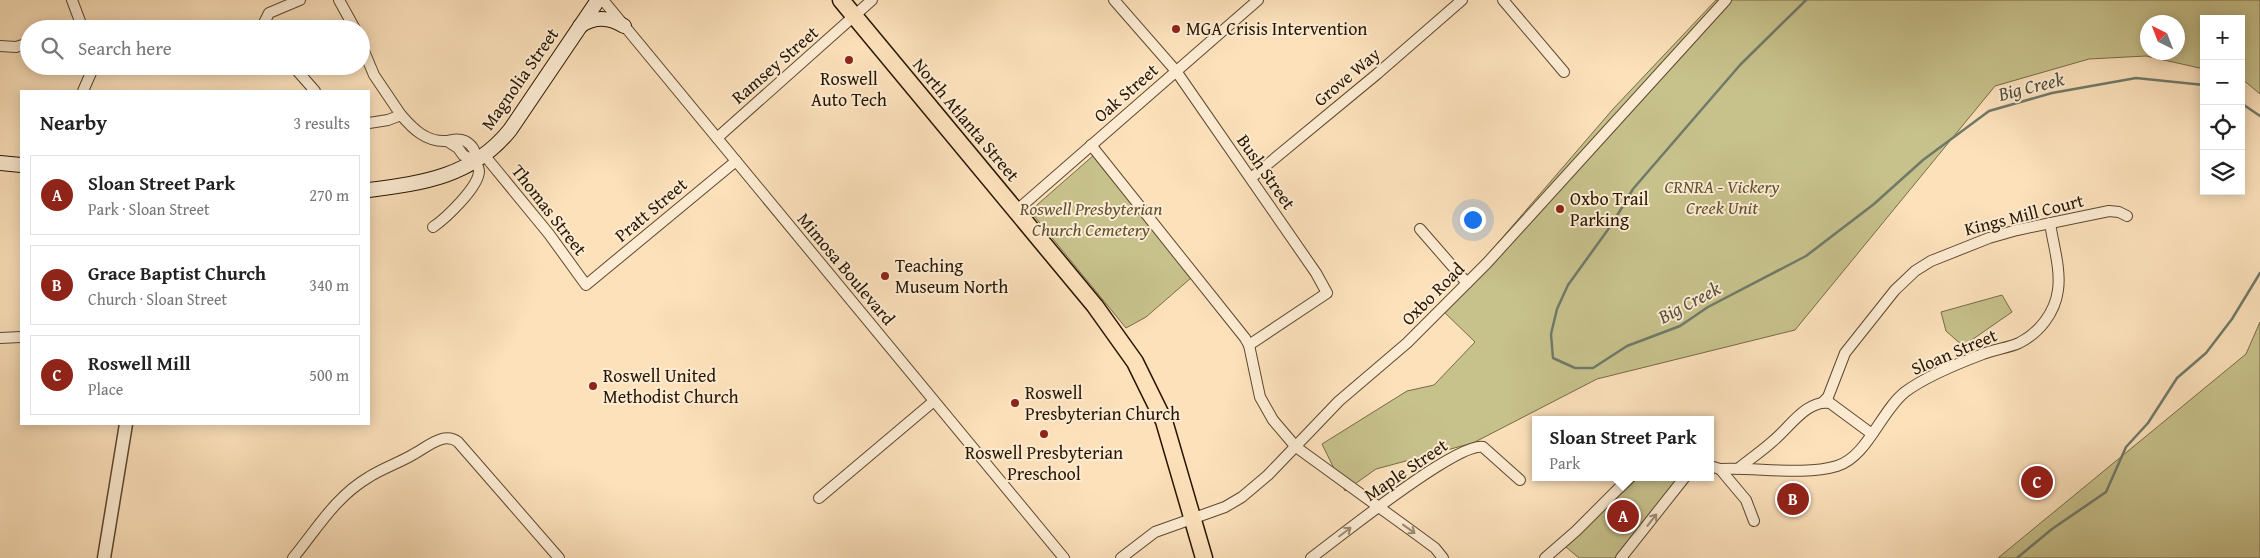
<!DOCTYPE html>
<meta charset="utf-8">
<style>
:root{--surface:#fff;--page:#f2f2f2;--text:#222;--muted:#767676;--line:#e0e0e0;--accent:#8f2418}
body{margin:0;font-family:"Gentium Book Plus",serif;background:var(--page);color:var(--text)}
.controls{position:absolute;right:15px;top:15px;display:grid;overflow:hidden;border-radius:0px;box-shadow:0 2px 12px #0003}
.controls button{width:45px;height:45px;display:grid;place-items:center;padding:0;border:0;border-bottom:1px solid var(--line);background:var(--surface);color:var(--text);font:25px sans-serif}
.compass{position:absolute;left:2140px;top:15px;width:45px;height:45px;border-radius:50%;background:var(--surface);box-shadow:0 2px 12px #0003;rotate:318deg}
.you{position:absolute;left:1472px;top:219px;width:18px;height:18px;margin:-12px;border:4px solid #fff;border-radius:50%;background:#1a73e8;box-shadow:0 0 0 8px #1a73e833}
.badge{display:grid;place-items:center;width:32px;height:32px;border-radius:50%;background:var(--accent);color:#fff;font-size:16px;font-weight:700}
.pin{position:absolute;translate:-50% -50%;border:2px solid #fff;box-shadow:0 1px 5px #0006}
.popup{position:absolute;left:1532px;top:416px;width:182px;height:65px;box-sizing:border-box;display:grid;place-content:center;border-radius:0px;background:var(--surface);filter:drop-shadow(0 1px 4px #0005);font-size:16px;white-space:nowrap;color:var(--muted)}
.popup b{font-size:19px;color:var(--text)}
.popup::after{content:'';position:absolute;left:50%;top:100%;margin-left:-10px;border:10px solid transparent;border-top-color:var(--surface)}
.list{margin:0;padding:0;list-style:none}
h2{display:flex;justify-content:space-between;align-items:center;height:65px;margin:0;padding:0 20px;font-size:21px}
h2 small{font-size:16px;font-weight:400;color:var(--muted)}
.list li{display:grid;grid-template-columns:32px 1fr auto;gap:15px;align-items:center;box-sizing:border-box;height:80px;margin:0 10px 10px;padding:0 10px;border:1px solid var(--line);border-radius:0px}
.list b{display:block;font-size:19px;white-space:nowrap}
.list p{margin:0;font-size:16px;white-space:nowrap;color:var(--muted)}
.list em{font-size:16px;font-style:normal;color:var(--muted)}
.icon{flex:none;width:28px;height:28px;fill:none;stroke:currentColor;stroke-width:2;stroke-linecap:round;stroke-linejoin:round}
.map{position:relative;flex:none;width:2260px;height:558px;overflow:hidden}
.search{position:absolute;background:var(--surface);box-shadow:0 2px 12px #0003;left:20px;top:20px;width:350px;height:55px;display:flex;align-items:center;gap:12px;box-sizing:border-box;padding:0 18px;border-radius:28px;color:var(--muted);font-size:19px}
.panel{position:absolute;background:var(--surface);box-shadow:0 2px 12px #0003;left:20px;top:90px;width:350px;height:335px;border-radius:0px}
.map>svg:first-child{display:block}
.green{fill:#c7c18b;stroke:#776b46;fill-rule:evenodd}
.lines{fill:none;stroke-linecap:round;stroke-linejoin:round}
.stream{stroke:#6f7a69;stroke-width:2.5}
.minor-casing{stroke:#5c4830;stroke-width:12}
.tertiary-casing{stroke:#5c4830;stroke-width:15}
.secondary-casing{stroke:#271501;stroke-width:16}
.trunk-casing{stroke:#271501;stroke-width:19}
.minor{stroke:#fdecd3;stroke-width:10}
.tertiary{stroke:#fdecd3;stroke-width:12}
.secondary{stroke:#fdecd3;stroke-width:14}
.trunk{stroke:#fce1bb;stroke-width:16}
.oneway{stroke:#9d8b74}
.poi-dot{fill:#8f2418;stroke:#fdecd3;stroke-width:2}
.labels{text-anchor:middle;stroke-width:4;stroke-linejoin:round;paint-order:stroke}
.poi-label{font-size:18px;fill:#271501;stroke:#fdecd3;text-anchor:start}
.street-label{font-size:18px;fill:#271501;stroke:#fdecd3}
.park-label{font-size:18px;font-style:italic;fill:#5f5131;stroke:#fdecd3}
.water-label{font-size:19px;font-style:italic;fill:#51503e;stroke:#fdecd3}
</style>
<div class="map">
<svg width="2260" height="558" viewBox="0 0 2260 558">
<rect width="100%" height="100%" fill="#fce1bb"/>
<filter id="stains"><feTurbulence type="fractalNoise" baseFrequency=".004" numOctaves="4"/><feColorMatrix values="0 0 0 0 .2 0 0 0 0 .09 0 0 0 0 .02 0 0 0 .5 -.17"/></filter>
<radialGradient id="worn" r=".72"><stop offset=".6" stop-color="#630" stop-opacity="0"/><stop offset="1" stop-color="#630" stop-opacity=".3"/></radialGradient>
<!-- green -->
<g class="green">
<path d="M1716,0H2260V94L2241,78V19H2204V69L2146,56L2089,59L1995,86L1795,330L1597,379L1473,443L1376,469L1345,491L1322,444L1407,391L1434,385L1475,342L1441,309L1613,109ZM2148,22H2178V52H2148Z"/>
<polygon points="1094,155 1191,278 1146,317 1126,328 1030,211"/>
<polygon points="2002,295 2012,312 1963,346 1946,331 1941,312"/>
<polygon points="2260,322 2260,558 1998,558 2246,354"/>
<polygon points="1639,477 1677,477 1677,479 1616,558 1579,558 1566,547"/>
</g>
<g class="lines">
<!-- stream -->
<g class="stream">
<polyline points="1806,0 1740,65 1633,189 1612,224 1568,285 1557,309 1551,334 1553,358 1575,368 1593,368 1627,346 1680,326 1708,307 1806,256 1874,204 1923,160 1989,111 2052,93 2136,78 2204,85"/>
<polyline points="2241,103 2260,116"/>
<polyline points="2017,558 2052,529 2106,492 2126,447 2148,423 2177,378 2206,353 2232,319 2260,273"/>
</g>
<!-- minor casing -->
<g class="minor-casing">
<g id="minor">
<polyline points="72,0 83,29"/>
<polyline points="339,0 355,29"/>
<polyline points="603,0 1064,558"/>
<polyline points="1114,0 1176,71 1316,273 1327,293 1249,345"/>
<polyline points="1503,0 1564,72"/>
<polyline points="264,29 263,25 269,13 300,0"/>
<polyline points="361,44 374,75 401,115"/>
<polyline points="0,46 16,47 29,43"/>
<polyline points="293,66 315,91"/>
<polyline points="83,91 94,66"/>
<path d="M369,123L388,120L401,115C413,129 426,142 446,141C453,140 458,138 465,141C474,146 475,151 476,160C476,164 479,168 479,171C479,187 445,219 433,227"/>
<polyline points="717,138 872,0"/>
<polyline points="447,141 458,148 463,155 476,162"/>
<polyline points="1091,145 1245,338 1249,345 1260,397 1273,420 1296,447 1416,534 1435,548 1443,558"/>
<polyline points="485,156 549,234 586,285 736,161"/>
<polyline points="1251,178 1377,74 1462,0"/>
<polyline points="1016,211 1258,0"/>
<polyline points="1420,229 1467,283"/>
<polyline points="0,338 21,337"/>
<polyline points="1823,402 1828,397 1845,353 1895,290 1915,271 1931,261 1989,238 2017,230 2109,211 2119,212 2127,216"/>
<path d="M1710,466L1720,469C1755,467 1804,476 1837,466C1867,457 1881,411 1905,392C1925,377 1959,363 1983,354C1995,349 2008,348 2019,343C2039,333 2055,313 2058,290C2061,269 2053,244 2050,223"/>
<path d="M1739,468C1750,459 1762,451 1773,441C1789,428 1807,399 1830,403L1872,434"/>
<polyline points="1720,469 1746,500 1754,521"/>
<polyline points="819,498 934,401"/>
<path d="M293,558C317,529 335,497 369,477C383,468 399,463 414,454C427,447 444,431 458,442L559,558"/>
<polyline points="1121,558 1155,532 1225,507 1242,497 1268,475 1339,401 1407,343 1487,263 1726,0"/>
<path d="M1311,558C1338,538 1457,442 1483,447L1520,480"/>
<polyline points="1545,558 1576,531 1630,477"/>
<polyline points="1621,558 1685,477"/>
</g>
</g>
<!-- tertiary casing -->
<g class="tertiary-casing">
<polyline id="tertiary" points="104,558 126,424"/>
</g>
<!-- secondary casing -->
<g class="secondary-casing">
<g id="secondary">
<path d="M580,26C595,16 609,17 624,26"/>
<polyline points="0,163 21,165"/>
<path d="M369,190C424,183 473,176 510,130L598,0"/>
</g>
</g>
<!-- trunk casing -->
<g class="trunk-casing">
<polyline id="trunk" points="841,0 1095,306 1135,362 1164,421 1204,558"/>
</g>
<!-- minor -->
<use href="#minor" class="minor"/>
<!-- tertiary -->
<use href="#tertiary" class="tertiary"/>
<!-- secondary -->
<use href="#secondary" class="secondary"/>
<!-- trunk -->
<use href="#trunk" class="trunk"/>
</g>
<!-- one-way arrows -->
<defs><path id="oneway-shaft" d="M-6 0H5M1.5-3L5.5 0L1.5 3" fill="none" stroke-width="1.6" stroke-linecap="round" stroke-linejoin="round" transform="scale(1.25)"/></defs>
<g class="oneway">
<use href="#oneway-shaft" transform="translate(1652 520) rotate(-52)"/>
<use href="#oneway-shaft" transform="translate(1409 529) rotate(36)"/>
<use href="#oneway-shaft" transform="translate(1345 532) rotate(-37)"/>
</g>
<!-- markers -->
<g class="poi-dot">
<circle cx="1176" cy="29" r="5"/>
<circle cx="849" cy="60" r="5"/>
<circle cx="1560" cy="209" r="5"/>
<circle cx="885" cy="276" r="5"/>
<circle cx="593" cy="386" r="5"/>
<circle cx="1015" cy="403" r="5"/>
<circle cx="1044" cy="434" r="5"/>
</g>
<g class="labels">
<!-- poi labels -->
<g class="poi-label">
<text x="1186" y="35">MGA Crisis Intervention</text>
<text x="849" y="85" text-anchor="middle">Roswell<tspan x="849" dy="21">Auto Tech</tspan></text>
<text x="1570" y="205">Oxbo Trail<tspan x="1570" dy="21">Parking</tspan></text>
<text x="895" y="272">Teaching<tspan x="895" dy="21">Museum North</tspan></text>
<text x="603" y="382">Roswell United<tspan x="603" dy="21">Methodist Church</tspan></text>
<text x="1025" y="399">Roswell<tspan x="1025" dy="21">Presbyterian Church</tspan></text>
<text x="1044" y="459" text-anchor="middle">Roswell Presbyterian<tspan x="1044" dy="21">Preschool</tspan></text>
</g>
<!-- street labels -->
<g class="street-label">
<text transform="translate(775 65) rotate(-41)" y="6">Ramsey Street</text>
<text transform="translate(1347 77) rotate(-40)" y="6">Grove Way</text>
<text transform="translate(520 79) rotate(-55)" y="6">Magnolia Street</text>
<text transform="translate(1126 93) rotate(-41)" y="6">Oak Street</text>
<text transform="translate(966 120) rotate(50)" y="6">North Atlanta Street</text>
<text transform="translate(1266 172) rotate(55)" y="6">Bush Street</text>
<text transform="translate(549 210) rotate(52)" y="6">Thomas Street</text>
<text transform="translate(651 210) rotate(-40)" y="6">Pratt Street</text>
<text transform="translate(2024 215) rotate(-14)" y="6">Kings Mill Court</text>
<text transform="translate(846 269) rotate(50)" y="6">Mimosa Boulevard</text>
<text transform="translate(1433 294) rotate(-45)" y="6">Oxbo Road</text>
<text transform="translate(1954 352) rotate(-23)" y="6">Sloan Street</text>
<text transform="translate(1406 470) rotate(-34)" y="6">Maple Street</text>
</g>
<!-- park labels -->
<g class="park-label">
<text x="1722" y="193">CRNRA - Vickery<tspan x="1722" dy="21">Creek Unit</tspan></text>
<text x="1091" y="215">Roswell Presbyterian<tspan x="1091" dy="21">Church Cemetery</tspan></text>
</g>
<!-- water labels -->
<g class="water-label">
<text transform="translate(2031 86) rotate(-14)" y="7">Big Creek</text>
<text transform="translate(1689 302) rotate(-28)" y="7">Big Creek</text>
</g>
</g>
<rect width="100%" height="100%" filter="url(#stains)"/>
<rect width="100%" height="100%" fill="url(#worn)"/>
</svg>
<div class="controls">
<button>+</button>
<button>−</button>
<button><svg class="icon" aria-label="locate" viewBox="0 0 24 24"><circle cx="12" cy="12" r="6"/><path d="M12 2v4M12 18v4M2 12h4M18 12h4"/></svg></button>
<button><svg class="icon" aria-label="layers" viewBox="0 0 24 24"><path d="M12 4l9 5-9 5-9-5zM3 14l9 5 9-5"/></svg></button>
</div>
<svg class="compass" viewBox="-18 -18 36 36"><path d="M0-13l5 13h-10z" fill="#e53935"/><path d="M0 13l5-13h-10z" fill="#767676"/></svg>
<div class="you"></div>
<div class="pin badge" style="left:1623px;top:516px">A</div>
<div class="popup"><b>Sloan Street Park</b>Park</div>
<div class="pin badge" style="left:1793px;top:499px">B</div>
<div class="pin badge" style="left:2037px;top:482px">C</div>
<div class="search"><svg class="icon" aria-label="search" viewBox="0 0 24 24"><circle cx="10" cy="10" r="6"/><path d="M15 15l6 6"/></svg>Search here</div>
<section class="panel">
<h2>Nearby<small>3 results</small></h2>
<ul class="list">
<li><span class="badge">A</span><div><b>Sloan Street Park</b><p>Park · Sloan Street</p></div><em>270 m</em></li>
<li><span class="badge">B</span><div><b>Grace Baptist Church</b><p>Church · Sloan Street</p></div><em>340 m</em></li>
<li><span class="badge">C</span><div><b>Roswell Mill</b><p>Place</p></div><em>500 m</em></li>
</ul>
</section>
</div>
